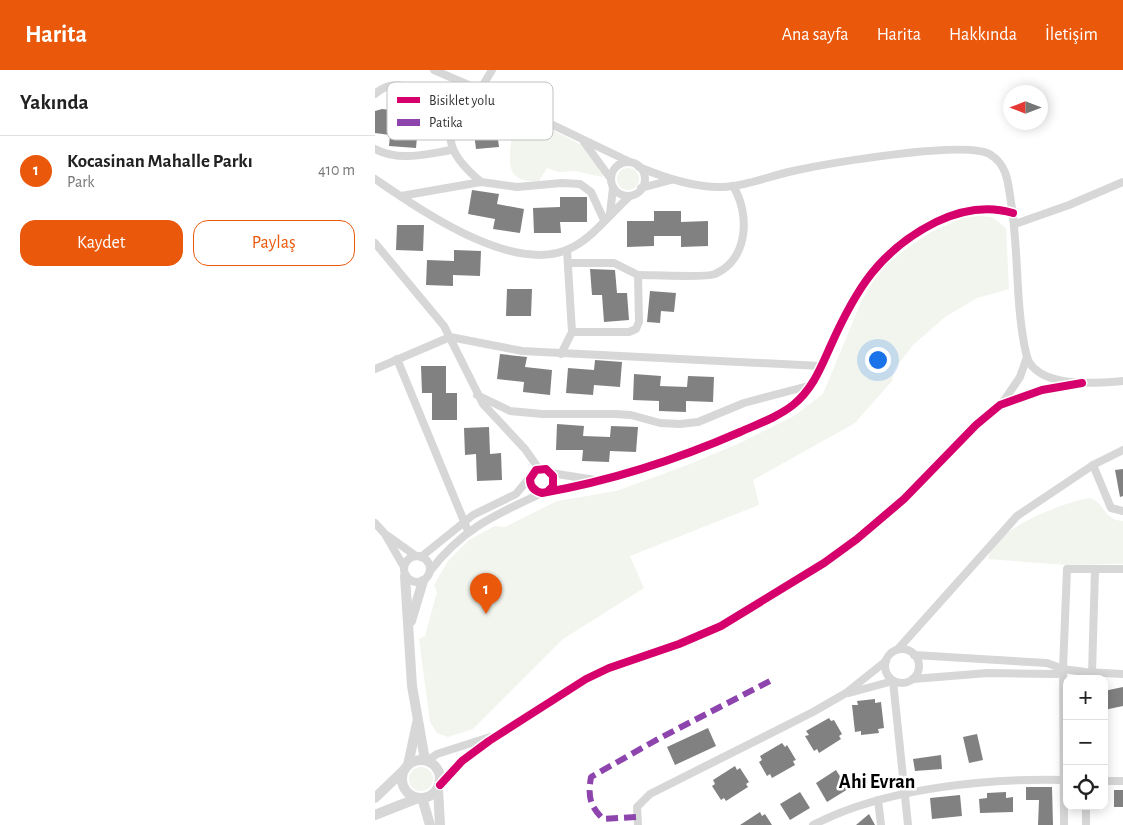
<!DOCTYPE html>
<html lang="tr">
<meta charset="utf-8">
<style>
:root{--surface:#fff;--page:#f6f6f6;--text:#222;--muted:#767676;--line:#e0e0e0;--accent:#ea580c}
body{margin:0;font-family:"Alegreya Sans",sans-serif;background:var(--page);color:var(--text)}
.controls{position:absolute;right:15px;bottom:15px;display:grid;overflow:hidden;border-radius:10px;box-shadow:0 2px 12px #0003}
.controls button{width:45px;height:45px;display:grid;place-items:center;padding:0;border:0;border-bottom:1px solid var(--line);background:var(--surface);color:var(--text);font:25px sans-serif}
.compass{position:absolute;left:628px;top:15px;width:45px;height:45px;border-radius:50%;background:var(--surface);box-shadow:0 2px 12px #0003;rotate:270deg}
.you{position:absolute;left:502px;top:289px;width:18px;height:18px;margin:-12px;border:4px solid #fff;border-radius:50%;background:#1a73e8;box-shadow:0 0 0 8px #1a73e833}
.badge{display:grid;place-items:center;width:32px;height:32px;border-radius:50%;background:var(--accent);color:#fff;font-size:16px;font-weight:700}
.pin{position:absolute;translate:-50% -41px;filter:drop-shadow(0 1px 2px #0008)}
.pin::after{content:'';position:absolute;top:26px;width:18px;height:15px;background:inherit;clip-path:polygon(0 0,100% 0,50% 100%)}
.list{margin:0;padding:0;list-style:none}
h2{display:flex;justify-content:space-between;align-items:center;height:65px;margin:0;padding:0 20px;font-size:21px}
h2 small{font-size:16px;font-weight:400;color:var(--muted)}
.list li{display:grid;grid-template-columns:32px 1fr auto;gap:15px;align-items:center;box-sizing:border-box;height:70px;padding:0 20px;border-top:1px solid var(--line)}
.list b{display:block;font-size:19px;white-space:nowrap}
.list p{margin:0;font-size:16px;white-space:nowrap;color:var(--muted)}
.list em{font-size:16px;font-style:normal;color:var(--muted)}
.actions{display:flex;gap:10px;padding:15px 20px}
.actions a{flex:1;padding:11px 0;border:1px solid var(--accent);border-radius:15px;text-align:center;font-size:18px;color:var(--accent)}
.actions .main{background:var(--accent);color:#fff}
.icon{flex:none;width:28px;height:28px;fill:none;stroke:currentColor;stroke-width:2;stroke-linecap:round;stroke-linejoin:round}
.map{position:relative;flex:none;width:748px;height:755px;overflow:hidden}
header{display:flex;align-items:center;gap:30px;box-sizing:border-box;height:70px;padding:0 25px;background:var(--accent);color:#fff}
header strong{font-size:24px}
nav{display:flex;gap:28px;margin-inline-start:auto;font-size:18px}
main{display:flex}
aside{flex:1;background:var(--surface)}
.map>svg:first-child{display:block}
.green{fill:#f1f5ed}
.building{fill:#818181}
.lines{fill:none;stroke-linecap:round;stroke-linejoin:round}
.minor{stroke:#d7d7d7;stroke-width:8}
.tertiary{stroke:#d7d7d7;stroke-width:10}
.quiet{stroke:#8e44ad;stroke-width:6;stroke-dasharray:12 6;stroke-linecap:butt}
.cycleway-casing{stroke:#fff;stroke-width:11}
.cycleway{stroke:#d6006c;stroke-width:8}
.labels{text-anchor:middle;stroke-width:5;stroke-linejoin:round;paint-order:stroke}
.district-label{font-size:20px;font-weight:bold;fill:#000;stroke:#fff}
.key{fill:#fff;stroke:#c2c2c2;stroke-width:1}
.key-label{font-size:14px;fill:#333}
</style>
<header>
<strong>Harita</strong>
<nav><a>Ana sayfa</a><a>Harita</a><a>Hakkında</a><a>İletişim</a></nav>
</header>
<main>
<aside>
<h2>Yakında<small></small></h2>
<ul class="list">
<li><span class="badge">1</span><div><b>Kocasinan Mahalle Parkı</b><p>Park</p></div><em>410 m</em></li>
</ul>
<div class="actions"><a class="main">Kaydet</a><a>Paylaş</a></div>
</aside>
<div class="map">
<svg width="748" height="755" viewBox="0 0 748 755">
<rect width="100%" height="100%" fill="#fff"/>
<!-- green -->
<g class="green">
<path d="M142,42L216,80L232,100L227,107L201,101L184,102L172,98L164,111C119,114 141,77 136,48Z"/>
<circle cx="253" cy="109" r="11"/>
<polygon points="603,146 617,147 631,158 634,219 602,228 570,247 538,275 519,300 517,311 480,353 378,410 384,435 255,486 269,518 188,569 98,659 73,667 62,663 55,652 44,569 50,566 62,522 59,515 73,491 94,470 120,456 130,457 182,431 241,421 310,396 365,373 419,346 448,324 486,232 497,213 511,195 535,176 558,161 588,148"/>
<path d="M713,428C729,429 727,450 748,451V494L692,495L613,489C620,457 684,435 713,428Z"/>
<circle cx="46" cy="709" r="12"/>
</g>
<!-- building -->
<g class="building">
<polygon points="7,39 17,40 17,51 43,53 44,42 71,44 69,69 42,67 41,78 14,76 15,65 0,63 0,41"/>
<polygon points="121,54 124,77 101,79 98,56"/>
<polygon points="97,120 124,124 122,134 149,139 145,163 118,159 120,149 93,144"/>
<polygon points="185,127 212,127 212,152 185,152 186,163 159,163 158,138 185,137"/>
<polygon points="279,141 306,141 306,152 333,151 333,176 306,177 306,166 279,166 279,176 252,177 252,151 279,151"/>
<polygon points="22,155 49,155 48,181 21,180"/>
<polygon points="79,180 106,181 105,206 78,205 78,216 51,215 52,190 79,191"/>
<polygon points="215,199 240,200 242,223 252,223 254,250 229,252 227,225 217,225"/>
<polygon points="132,219 157,219 156,246 131,246"/>
<polygon points="275,221 301,223 299,242 286,241 285,253 272,252"/>
<polygon points="125,284 152,287 150,297 177,300 175,325 148,322 149,312 122,309"/>
<polygon points="220,290 247,292 245,317 219,315 218,325 191,323 193,298 219,300"/>
<polygon points="46,296 71,296 71,323 82,323 82,350 57,350 57,323 47,323"/>
<polygon points="259,304 286,306 285,316 312,317 313,306 339,307 338,332 311,331 311,342 284,341 284,331 258,330"/>
<polygon points="182,354 209,356 208,366 235,367 236,356 263,357 261,382 235,381 234,392 207,391 208,380 181,380"/>
<polygon points="114,357 115,384 126,383 127,410 102,411 101,384 90,385 89,358"/>
<polygon points="748,399 748,426 745,427 740,400"/>
<polygon points="748,617 748,636 729,640 729,621"/>
<polygon points="500,629 500,633 506,632 509,658 503,659 504,663 486,665 486,661 480,662 477,635 483,635 482,631"/>
<polygon points="454,648 456,651 459,650 467,664 464,666 466,669 444,683 442,679 439,681 430,666 434,665 431,661"/>
<polygon points="333,658 341,676 300,695 292,677"/>
<polygon points="602,664 608,690 594,693 588,667"/>
<polygon points="407,673 410,677 412,675 421,690 418,691 420,695 397,708 395,704 392,706 384,692 387,690 385,686"/>
<polygon points="566,685 567,699 540,701 538,689"/>
<polygon points="360,696 362,700 365,698 374,712 371,714 373,717 351,731 349,728 346,730 337,716 340,714 338,710"/>
<polygon points="461,700 473,719 452,732 441,713"/>
<polygon points="651,717 677,717 678,755 663,755 664,730 651,730"/>
<rect x="739" y="720" width="9" height="17"/>
<polygon points="425,722 435,738 415,750 405,734"/>
<polygon points="631,722 631,728 638,727 638,742 605,743 604,729 612,728 612,723"/>
<polygon points="585,725 587,746 557,749 555,728"/>
<polygon points="385,742 387,746 390,744 397,755 365,755"/>
<polygon points="494,744 500,755 481,755"/>
</g>
<g class="lines">
<!-- minor -->
<g class="minor">
<polyline points="59,0 105,20 255,92"/>
<path d="M89,13C73,62 63,75 106,112"/>
<polyline points="105,20 117,0"/>
<path d="M0,24C18,8 33,18 53,22C64,24 74,25 85,25"/>
<polyline points="209,72 236,109"/>
<path d="M0,79C24,92 51,84 77,80"/>
<circle cx="253" cy="109" r="17"/>
<path d="M264,97C290,108 319,118 348,117C371,116 395,106 418,101C450,94 593,69 616,85C633,96 633,114 636,132C644,181 640,234 651,283C652,289 655,295 660,299C680,317 723,313 748,311"/>
<path d="M0,109C46,140 141,208 198,177C219,166 237,142 255,126"/>
<polyline points="266,118 296,110"/>
<polyline points="26,126 106,112 142,117 187,113 205,114 216,122 229,150"/>
<polyline points="235,144 238,118"/>
<polyline points="640,154 694,135 748,112"/>
<polyline points="0,173 69,256 108,334 150,379 164,399"/>
<polyline points="193,193 239,193 263,205 264,252 261,259 254,262 197,262"/>
<path d="M263,205C276,205 332,208 340,204C374,189 375,143 358,116"/>
<polyline points="186,284 197,262 192,180"/>
<polyline points="22,289 93,461"/>
<polyline points="0,299 75,267 147,281 446,296"/>
<polyline points="102,325 135,341 167,344 240,344 256,345 285,353 305,354 323,352 369,333 437,315"/>
<polyline points="628,332 645,307 652,287"/>
<polyline points="718,395 736,438 748,441"/>
<polyline points="176,403 220,410"/>
<path d="M173,421L178,416V406L171,399L161,400L155,409C155,416 159,421 167,423C235,411 301,390 365,362C383,354 403,347 418,335C438,319 446,297 456,275C481,219 505,180 561,152C586,140 611,135 638,143"/>
<polyline points="0,453 10,464 29,497"/>
<polyline points="13,466 41,486"/>
<circle cx="42" cy="499" r="13"/>
<polyline points="46,487 98,445 141,424 155,407"/>
<path d="M55,501C88,458 120,445 167,423"/>
<circle cx="527" cy="596" r="17"/>
<polyline points="523,579 642,446 718,395 748,380"/>
<polyline points="539,585 672,593 688,599 710,602 748,604"/>
<polyline points="717,603 720,500"/>
<polyline points="538,609 613,603 682,604 688,599"/>
<polyline points="474,623 518,611 533,755"/>
<polyline points="52,691 62,684 115,667"/>
<polyline points="729,711 748,711"/>
<polyline points="65,715 87,691 114,671 211,609 234,598 304,574 346,556 449,493 482,469 529,429 601,355 625,335 667,320 707,313"/>
<polyline points="503,730 506,755"/>
<polyline points="711,736 711,755"/>
<polyline points="263,755 262,737 275,724 438,642 471,623 511,591"/>
<path d="M438,755C509,718 612,708 692,710"/>
<polyline points="689,755 688,599 692,499 748,499"/>
</g>
<!-- tertiary -->
<g class="tertiary">
<polyline points="30,506 37,616 50,690"/>
<polyline points="36,551 48,511"/>
<circle cx="46" cy="709" r="19"/>
<polyline points="33,695 42,653"/>
<polyline points="63,719 65,755"/>
<polyline points="0,728 29,700"/>
<polyline points="47,728 55,755"/>
<polyline points="0,745 43,728"/>
</g>
<!-- quiet -->
<path class="quiet" d="M261,747L228,749C214,735 213,726 216,707L283,669L399,609"/>
<!-- cycleway casing -->
<g class="cycleway-casing">
<g id="cycleway">
<path d="M173,421L178,416V406L171,399L161,400L155,409C155,416 159,421 167,423C235,411 301,390 365,362C383,354 403,347 418,335C438,319 446,297 456,275C481,219 505,180 561,152C586,140 611,135 638,143"/>
<polyline points="65,715 87,691 114,671 211,609 234,598 304,574 346,556 449,493 482,469 529,429 601,355 625,335 667,320 707,313"/>
</g>
</g>
<!-- cycleway -->
<use href="#cycleway" class="cycleway"/>
</g>
<g class="labels">
<!-- district labels -->
<g class="district-label">
<text x="502" y="718">Ahi Evran</text>
</g>
</g>
<!-- legend -->
<rect x="12" y="12" width="166" height="58" rx="8" class="key"/>
<rect x="22" y="27" width="23" height="6" fill="#d6006c"/>
<rect x="22" y="49" width="23" height="7" fill="#8e44ad"/>
<g class="key-label">
<text x="54" y="35">Bisiklet yolu</text>
<text x="54" y="57">Patika</text>
</g>
</svg>
<div class="controls">
<button>+</button>
<button>−</button>
<button><svg class="icon" aria-label="locate" viewBox="0 0 24 24"><circle cx="12" cy="12" r="6"/><path d="M12 2v4M12 18v4M2 12h4M18 12h4"/></svg></button>
</div>
<svg class="compass" viewBox="-18 -18 36 36"><path d="M0-13l5 13h-10z" fill="#e53935"/><path d="M0 13l5-13h-10z" fill="#767676"/></svg>
<div class="you"></div>
<div class="pin badge" style="left:111px;top:544px">1</div>
</div>
</main>
